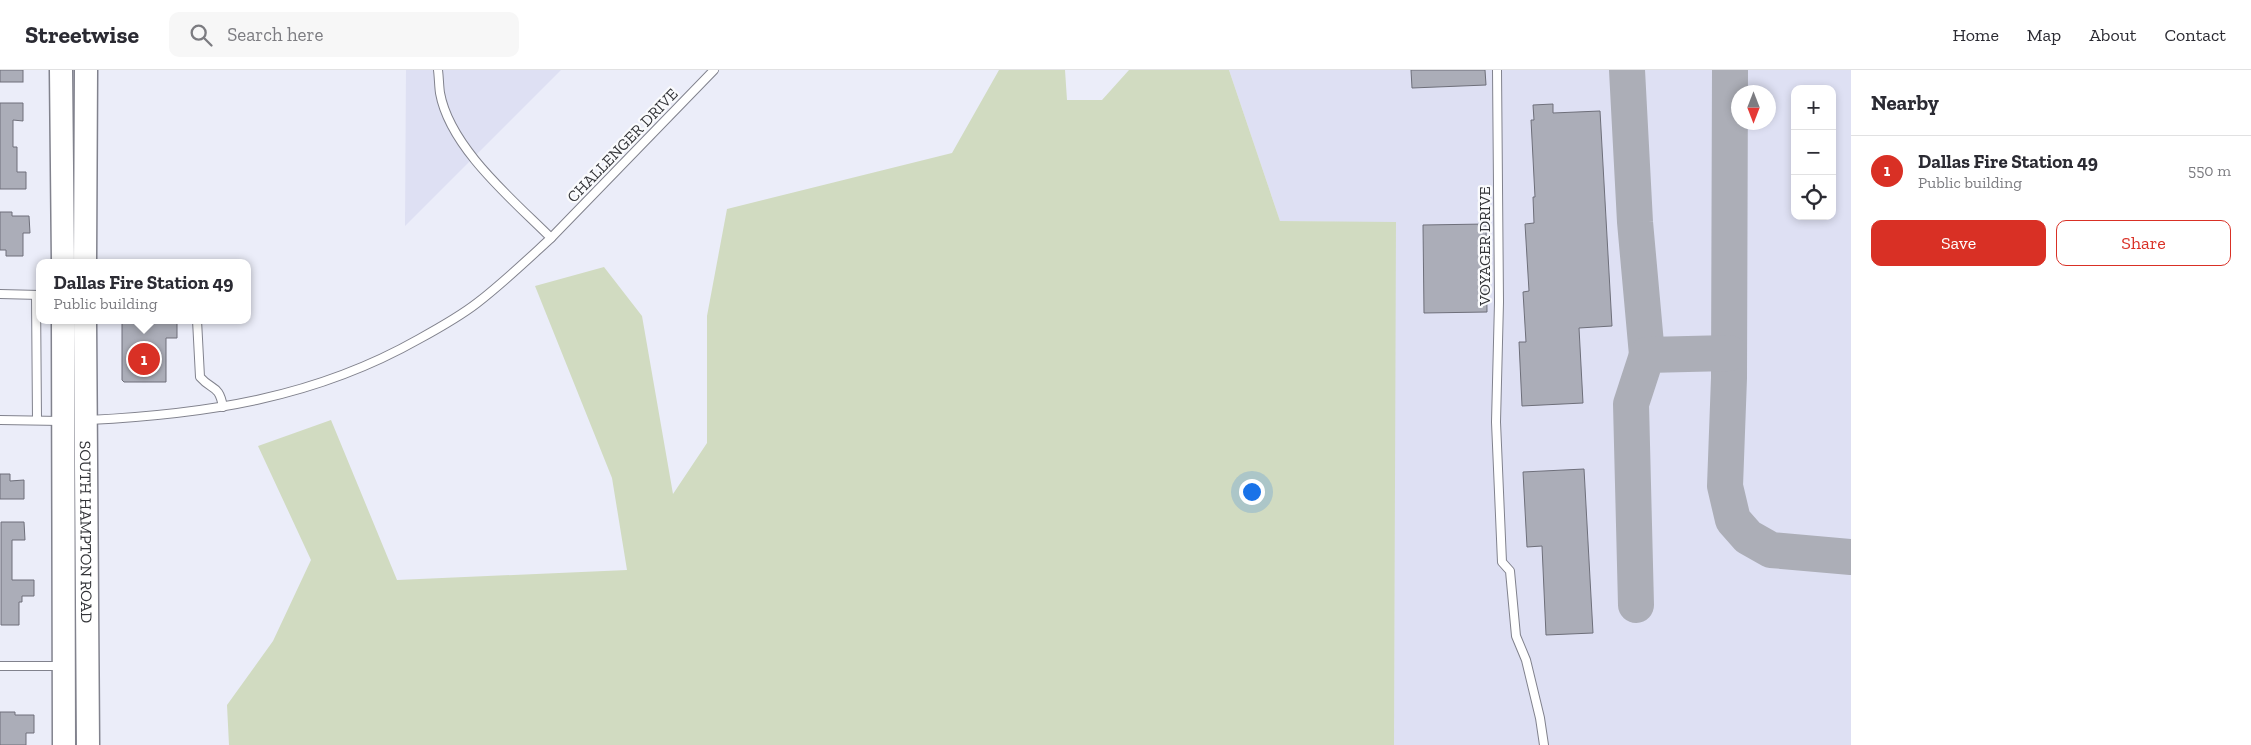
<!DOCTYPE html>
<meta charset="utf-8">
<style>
:root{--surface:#fff;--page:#f7f7f7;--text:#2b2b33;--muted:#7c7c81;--line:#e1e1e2;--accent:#d93025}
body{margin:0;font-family:"Zilla Slab",serif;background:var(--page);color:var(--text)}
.controls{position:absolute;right:15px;top:15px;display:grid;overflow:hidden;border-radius:10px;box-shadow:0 2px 8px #0003}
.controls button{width:45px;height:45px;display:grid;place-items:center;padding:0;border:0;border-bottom:1px solid var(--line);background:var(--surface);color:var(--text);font:25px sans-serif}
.compass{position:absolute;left:1731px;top:15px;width:45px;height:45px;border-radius:50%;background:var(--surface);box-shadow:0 2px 8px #0003;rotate:180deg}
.you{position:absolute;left:1251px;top:421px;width:18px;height:18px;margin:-12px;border:4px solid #fff;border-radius:50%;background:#1a73e8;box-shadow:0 0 0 8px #1a73e833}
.badge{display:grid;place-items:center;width:32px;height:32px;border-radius:50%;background:var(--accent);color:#fff;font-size:16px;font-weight:700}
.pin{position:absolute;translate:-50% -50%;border:2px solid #fff;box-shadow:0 1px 5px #0006}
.popup{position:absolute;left:36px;top:189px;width:215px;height:65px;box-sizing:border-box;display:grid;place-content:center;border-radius:10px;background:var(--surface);filter:drop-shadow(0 1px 4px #0005);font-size:16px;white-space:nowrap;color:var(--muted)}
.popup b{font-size:19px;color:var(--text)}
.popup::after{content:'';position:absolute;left:50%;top:100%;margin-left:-10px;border:10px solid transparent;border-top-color:var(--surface)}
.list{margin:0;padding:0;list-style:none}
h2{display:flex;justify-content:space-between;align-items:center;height:65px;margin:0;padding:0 20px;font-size:21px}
h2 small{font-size:16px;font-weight:400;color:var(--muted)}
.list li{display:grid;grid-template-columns:32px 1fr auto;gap:15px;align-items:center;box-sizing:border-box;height:70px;padding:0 20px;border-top:1px solid var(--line)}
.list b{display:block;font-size:19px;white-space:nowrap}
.list p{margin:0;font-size:16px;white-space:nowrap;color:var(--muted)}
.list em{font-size:16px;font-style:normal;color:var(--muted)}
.actions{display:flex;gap:10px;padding:15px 20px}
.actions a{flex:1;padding:11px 0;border:1px solid var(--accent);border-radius:10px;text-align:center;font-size:18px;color:var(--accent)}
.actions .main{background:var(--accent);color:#fff}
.icon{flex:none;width:28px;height:28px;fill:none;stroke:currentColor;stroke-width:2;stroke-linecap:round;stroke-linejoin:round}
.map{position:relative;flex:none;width:1851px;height:675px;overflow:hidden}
header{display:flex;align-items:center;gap:30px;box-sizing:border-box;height:70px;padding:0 25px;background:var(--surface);border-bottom:1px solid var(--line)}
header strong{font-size:24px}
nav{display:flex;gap:28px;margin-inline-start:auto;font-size:18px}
.search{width:350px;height:45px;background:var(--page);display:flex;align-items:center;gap:12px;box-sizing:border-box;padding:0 18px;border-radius:10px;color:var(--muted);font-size:19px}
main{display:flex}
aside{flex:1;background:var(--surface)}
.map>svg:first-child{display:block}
.built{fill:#dee0f3;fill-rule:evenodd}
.green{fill:#d1dbc1}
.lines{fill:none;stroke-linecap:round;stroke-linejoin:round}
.taxiway{stroke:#acaeb7;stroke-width:36}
.building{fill:#abadb8;stroke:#6e6f7a}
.lane-casing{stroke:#81828d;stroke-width:10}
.secondary-casing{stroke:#81828d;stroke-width:25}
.lane{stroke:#fff;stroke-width:8}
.secondary{stroke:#fff;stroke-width:22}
.labels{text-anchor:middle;stroke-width:4.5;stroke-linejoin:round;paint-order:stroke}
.street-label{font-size:16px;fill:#333438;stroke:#fafbfd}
</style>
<header>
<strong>Streetwise</strong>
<div class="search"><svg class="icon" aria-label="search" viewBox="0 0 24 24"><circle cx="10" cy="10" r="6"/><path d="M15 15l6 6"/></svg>Search here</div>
<nav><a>Home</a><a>Map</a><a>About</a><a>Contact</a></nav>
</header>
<main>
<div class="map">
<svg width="1851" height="675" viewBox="0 0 1851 675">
<rect width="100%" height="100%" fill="#ebedf9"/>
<!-- built -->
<g class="built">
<polygon points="406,0 561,0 405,156"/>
<path d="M1229,0H1851V675H1394L1395,153L1280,151ZM1795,19H1832V146H1795ZM1738,22H1768V52H1738Z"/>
</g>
<!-- green -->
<polygon class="green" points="999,0 1065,0 1067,30 1102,30 1129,0 1229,0 1280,151 1396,152 1394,675 229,675 227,635 273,571 311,490 258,376 331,350 397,510 627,500 612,408 535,216 604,197 642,246 673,424 707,373 707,246 727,139 952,83"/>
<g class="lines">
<!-- taxiway -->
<g class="taxiway">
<polyline points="1627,0 1635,152 1647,285"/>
<polyline points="1730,0 1729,308 1725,416 1733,450 1748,467 1771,480 1851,487"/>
<polyline points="1636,535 1631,334 1647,285 1729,283"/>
</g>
</g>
<!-- building -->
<g class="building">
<rect x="0" y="0" width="23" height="12"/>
<polygon points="1411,0 1485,0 1486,15 1412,18"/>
<polygon points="0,33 23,33 23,51 13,50 13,77 17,77 17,102 26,102 26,119 0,119"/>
<polygon points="1553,34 1553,43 1600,41 1612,256 1579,258 1583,333 1522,336 1519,272 1526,272 1523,222 1529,221 1525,154 1534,153 1533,127 1535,127 1531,50 1534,50 1533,35"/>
<polygon points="0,142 12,142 12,146 29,146 30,163 23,163 23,186 6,186 6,180 0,180"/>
<polygon points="1486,154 1487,242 1424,243 1423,155"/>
<polygon points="122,250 177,250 177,268 166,268 166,312 124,312 122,310"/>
<polygon points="1584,399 1593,563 1546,565 1542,476 1527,477 1523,402"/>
<polygon points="0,404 10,404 10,411 24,410 24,429 0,429"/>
<polygon points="1,452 24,452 25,470 12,470 12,510 34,510 34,526 22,526 22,532 19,532 19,555 1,555"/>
<polygon points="0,642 15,642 15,645 34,645 34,663 26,663 26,675 0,675"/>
</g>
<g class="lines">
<!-- lane casing -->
<g class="lane-casing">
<g id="lane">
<polyline points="1497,0 1499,232 1496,352 1502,492 1510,501 1516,566 1526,590 1540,648 1544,675"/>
<polyline points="551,168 714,0"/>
<polyline points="0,224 40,225"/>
<polyline points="36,225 37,350"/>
<path d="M197,250L200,307C212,321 219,314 223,337"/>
<polyline points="0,350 61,351"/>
<path d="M89,350C207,344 315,328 419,269C439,258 459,247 477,233C503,213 527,190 551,168C513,130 450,78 440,23C439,16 439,8 438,0"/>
<polyline points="0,596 63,596"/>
</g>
</g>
<!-- secondary casing -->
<g class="secondary-casing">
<g id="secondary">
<polyline points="61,0 63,193"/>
<polyline points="85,193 86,0"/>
<polyline points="63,250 64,675"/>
<path id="s1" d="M85,250L88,675"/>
</g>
</g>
<!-- lane -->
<use href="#lane" class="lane"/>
<!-- secondary -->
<use href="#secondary" class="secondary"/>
</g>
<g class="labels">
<!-- street labels -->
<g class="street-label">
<text transform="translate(622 75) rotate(-46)" y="6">CHALLENGER DRIVE</text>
<text transform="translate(1484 176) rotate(-90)" y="6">VOYAGER DRIVE</text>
<text dy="6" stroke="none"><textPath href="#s1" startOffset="212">SOUTH HAMPTON ROAD</textPath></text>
</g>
</g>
</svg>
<div class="controls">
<button>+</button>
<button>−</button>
<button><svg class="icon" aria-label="locate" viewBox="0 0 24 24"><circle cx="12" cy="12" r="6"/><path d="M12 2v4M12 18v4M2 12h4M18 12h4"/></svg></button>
</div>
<svg class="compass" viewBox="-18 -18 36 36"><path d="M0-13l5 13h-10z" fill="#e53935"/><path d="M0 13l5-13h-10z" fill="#7c7c81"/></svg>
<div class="you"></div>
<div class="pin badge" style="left:144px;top:289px">1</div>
<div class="popup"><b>Dallas Fire Station 49</b>Public building</div>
</div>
<aside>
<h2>Nearby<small></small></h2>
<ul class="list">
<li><span class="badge">1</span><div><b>Dallas Fire Station 49</b><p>Public building</p></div><em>550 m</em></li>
</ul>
<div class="actions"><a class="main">Save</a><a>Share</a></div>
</aside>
</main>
